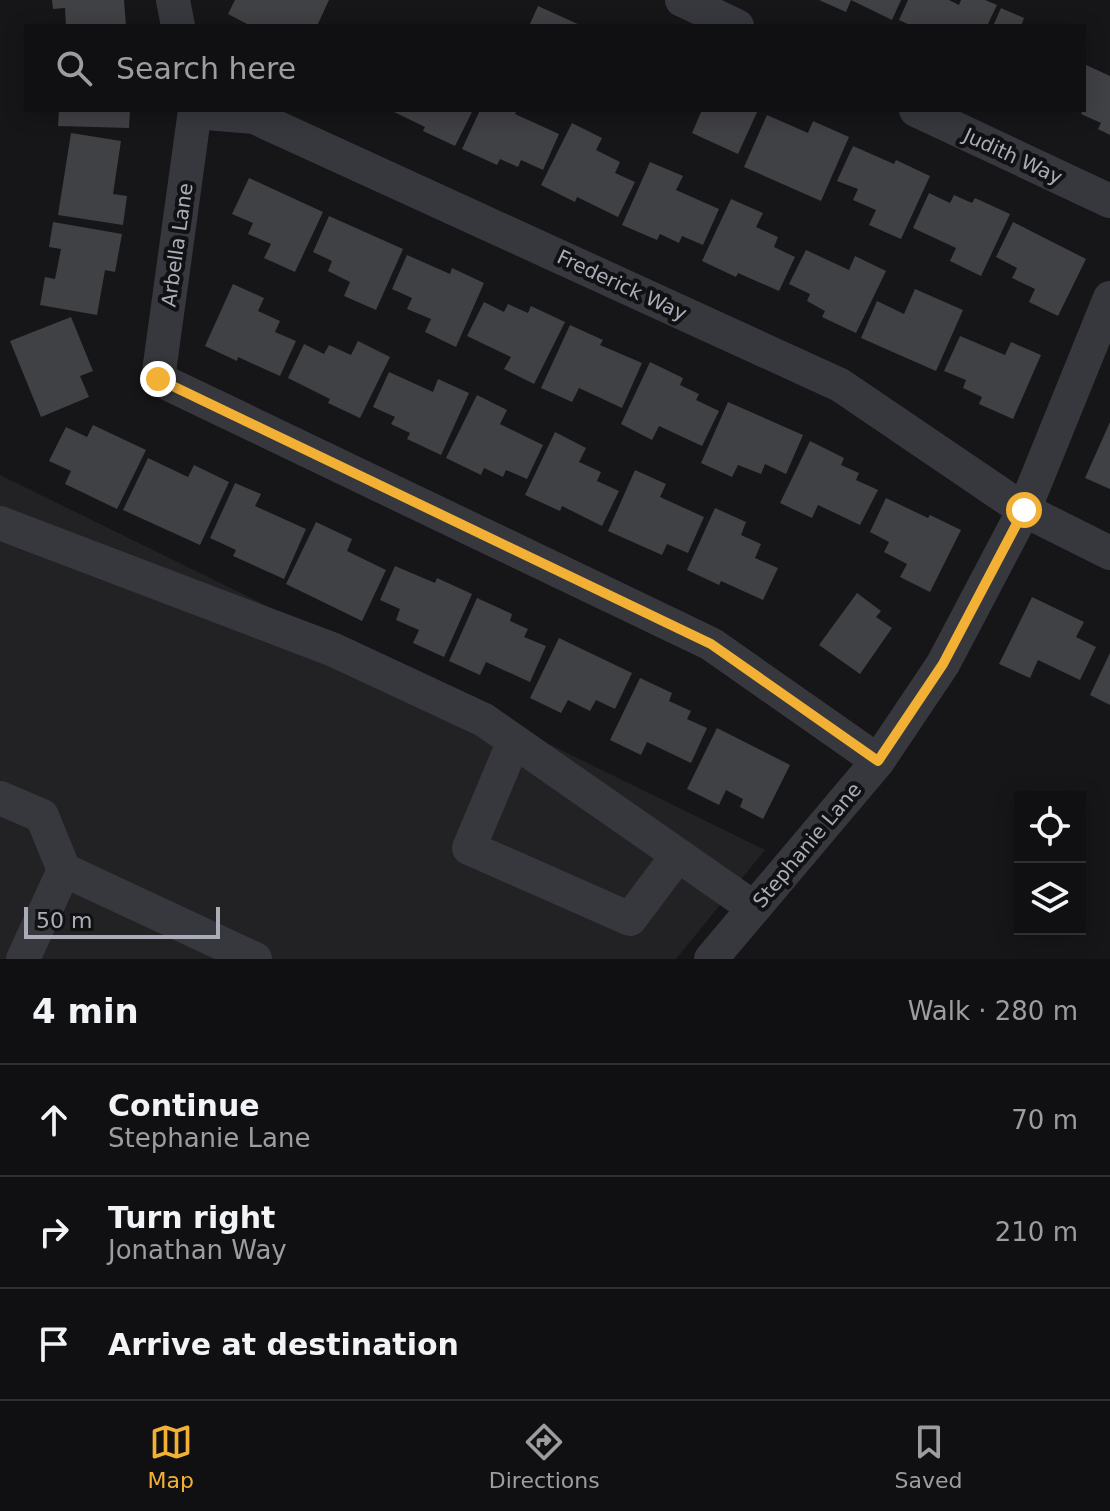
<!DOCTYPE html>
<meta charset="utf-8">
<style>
:root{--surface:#101012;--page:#1e1e20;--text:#f1f3f6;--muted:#9c9d9f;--line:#303032;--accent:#f2b134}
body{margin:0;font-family:"DejaVu Sans",sans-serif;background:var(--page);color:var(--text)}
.controls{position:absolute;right:24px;bottom:24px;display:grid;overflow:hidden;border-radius:0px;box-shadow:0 4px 20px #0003}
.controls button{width:72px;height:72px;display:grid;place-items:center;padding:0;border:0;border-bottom:2px solid var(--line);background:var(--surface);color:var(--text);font:40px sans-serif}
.scale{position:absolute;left:24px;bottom:20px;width:196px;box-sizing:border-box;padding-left:8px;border:4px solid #a8adb8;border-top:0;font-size:22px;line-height:28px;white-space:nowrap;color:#a8adb8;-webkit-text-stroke:6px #111113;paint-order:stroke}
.stop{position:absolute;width:24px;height:24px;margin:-18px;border:6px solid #f2b134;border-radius:50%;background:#fff}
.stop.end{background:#f2b134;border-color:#fff;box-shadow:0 2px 8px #0008}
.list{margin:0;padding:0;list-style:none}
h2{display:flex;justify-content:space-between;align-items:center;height:104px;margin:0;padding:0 32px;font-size:34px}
h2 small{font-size:26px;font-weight:400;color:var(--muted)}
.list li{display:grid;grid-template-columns:52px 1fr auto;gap:24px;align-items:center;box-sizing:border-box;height:112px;padding:0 32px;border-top:2px solid var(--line)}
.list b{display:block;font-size:30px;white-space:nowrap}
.list p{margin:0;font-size:26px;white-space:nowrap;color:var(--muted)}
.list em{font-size:26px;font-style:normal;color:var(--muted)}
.icon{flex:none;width:44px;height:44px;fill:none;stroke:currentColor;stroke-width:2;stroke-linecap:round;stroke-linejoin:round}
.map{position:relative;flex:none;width:1110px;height:959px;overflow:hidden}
.search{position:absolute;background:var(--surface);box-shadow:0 4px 20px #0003;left:24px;right:24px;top:24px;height:88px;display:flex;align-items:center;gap:20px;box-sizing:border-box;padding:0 28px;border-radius:0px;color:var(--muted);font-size:30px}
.sheet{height:440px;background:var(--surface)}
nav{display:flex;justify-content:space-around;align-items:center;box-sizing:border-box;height:112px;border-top:2px solid var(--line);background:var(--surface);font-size:22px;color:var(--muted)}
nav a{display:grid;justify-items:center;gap:4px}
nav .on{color:var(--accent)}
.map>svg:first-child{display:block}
.built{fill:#222225}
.building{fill:#404145}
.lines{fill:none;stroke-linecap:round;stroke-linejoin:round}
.minor{stroke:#37383d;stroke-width:34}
.route{stroke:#f2b134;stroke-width:10}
.labels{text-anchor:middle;stroke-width:8;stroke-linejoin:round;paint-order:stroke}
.street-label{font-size:20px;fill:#a8adb8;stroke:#111113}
</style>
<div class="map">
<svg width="1110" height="959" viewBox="0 0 1110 959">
<rect width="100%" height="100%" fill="#161618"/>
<!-- built -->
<polygon class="built" points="0,475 765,850 676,959 0,959"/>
<!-- building -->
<g class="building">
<polygon points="52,0 124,0 126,26 66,26 65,8 53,9"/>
<polygon points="235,0 329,0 317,26 251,26 228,14"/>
<polygon points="819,0 901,0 892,20 851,0 846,12"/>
<polygon points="908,0 949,0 959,5 961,0 985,0 997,5 987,26 912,26 899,20"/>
<polygon points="538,6 582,26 529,26"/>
<polygon points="1001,8 1024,18 1021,26 993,26"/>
<polygon points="1084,64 1110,76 1110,135 1098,129 1101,123 1081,114 1085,106"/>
<polygon points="59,110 130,110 129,128 58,126"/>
<polygon points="390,110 473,110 455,146 423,131 425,127"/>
<polygon points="480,110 517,110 515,114 559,134 543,170 521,160 518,167 500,159 497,165 462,149"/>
<polygon points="702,110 758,110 738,154 692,133"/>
<polygon points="767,115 808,133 813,121 849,137 821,201 744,167"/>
<polygon points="572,123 602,138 596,150 620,162 615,173 635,182 618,217 577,197 575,202 541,185"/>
<polygon points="71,133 121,141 113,194 127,196 123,225 58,215"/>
<polygon points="853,146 894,164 896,160 930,176 901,239 869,225 876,210 853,200 858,189 837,181"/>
<polygon points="650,162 683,176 676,190 719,209 703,245 682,236 679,243 660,234 657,240 622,225"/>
<polygon points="249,178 323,212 295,272 264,258 271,244 248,234 253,223 232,214"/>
<polygon points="929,193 950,203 954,195 972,203 975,198 1010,214 981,276 950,261 956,248 913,228"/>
<polygon points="731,199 763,213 756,227 778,237 774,247 795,257 779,291 738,273 736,277 702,261"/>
<polygon points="329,216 403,249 376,310 344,296 350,282 328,271 332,261 313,252"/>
<polygon points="53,222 122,234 115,272 105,270 97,315 40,305 45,277 55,279 61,249 49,247"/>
<polygon points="1013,222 1086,259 1058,316 1029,302 1035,289 1012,278 1017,268 996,257"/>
<polygon points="806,250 849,270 855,256 886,271 856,333 822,317 825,311 807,301 810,294 789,284"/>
<polygon points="407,255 450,274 452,268 484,283 456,347 425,332 431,319 407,309 412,298 392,289"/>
<polygon points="233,284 264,298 258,311 280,321 275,332 296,341 280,376 238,357 237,361 205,346"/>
<polygon points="915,289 963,310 936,371 861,338 877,301 904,314"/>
<polygon points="484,302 504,312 508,304 528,313 531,306 565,322 534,384 504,369 511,357 467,336"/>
<polygon points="71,317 93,371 80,376 89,397 41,417 10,341"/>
<polygon points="570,325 603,340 600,345 642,363 622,408 579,388 572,402 541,388"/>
<polygon points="960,336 1005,355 1011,342 1041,355 1013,419 979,404 982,397 963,388 966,380 944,371"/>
<polygon points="358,341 390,357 360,418 328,403 330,399 288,378 304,344 324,354 329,345 351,355"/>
<polygon points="650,362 683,378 680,385 699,394 696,400 719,411 702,446 659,426 652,440 621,424"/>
<polygon points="389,372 433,392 438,379 469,393 441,455 407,439 410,433 391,424 395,417 373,407"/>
<polygon points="477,395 507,410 500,424 543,445 527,479 506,470 503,477 484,468 481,475 446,458"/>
<polygon points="728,402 803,435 786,474 765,464 761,474 738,465 732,477 701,463"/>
<polygon points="1110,422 1110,489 1085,478"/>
<polygon points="93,425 146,450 117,509 65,484 71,471 49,461 66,427 87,437"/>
<polygon points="555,432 586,448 579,462 601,472 597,481 619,491 602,526 562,506 560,511 525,495"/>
<polygon points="810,441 844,458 841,465 859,473 856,480 878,490 860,525 818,505 812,518 780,503"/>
<polygon points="148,458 188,477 194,465 229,482 200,545 123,510"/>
<polygon points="635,470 666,484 660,497 704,517 688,553 667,544 662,555 608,531"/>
<polygon points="235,483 261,494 255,506 306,529 284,579 233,556 236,550 210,538"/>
<polygon points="886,498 928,518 930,515 961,530 930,592 900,577 907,564 884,552 889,542 870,532"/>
<polygon points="715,508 746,522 741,535 761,544 755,558 778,568 763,600 721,581 719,585 687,570"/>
<polygon points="316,522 352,539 347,551 386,570 362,621 286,584"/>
<polygon points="395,566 435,583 437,578 472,594 444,657 413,643 419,630 396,620 400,609 380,600"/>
<polygon points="857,593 881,611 876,617 892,628 860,674 819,645"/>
<polygon points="1032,597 1084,622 1076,637 1096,647 1080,680 1038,660 1030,678 999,664"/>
<polygon points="477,598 512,614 510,621 528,629 524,637 546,646 530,682 486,662 480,675 449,661"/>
<polygon points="559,638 632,673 615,709 596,700 590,711 568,700 561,713 530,698"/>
<polygon points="1110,653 1110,705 1090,695"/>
<polygon points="640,678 672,693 669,701 691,711 687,719 707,728 691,763 647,742 641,755 610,740"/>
<polygon points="717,728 790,765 763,819 740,807 743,799 726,790 719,805 687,789"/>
</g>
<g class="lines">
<!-- minor -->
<g class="minor">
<polyline points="173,0 178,26"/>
<polyline points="682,0 737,26"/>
<polyline points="195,110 158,379 711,644 878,761"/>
<polyline points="916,110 1110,201"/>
<polyline points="195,112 254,117 840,385 1024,510 1110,553"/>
<polyline points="0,523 334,650 484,720 754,908"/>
<polyline points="514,741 469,848 630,919 678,855"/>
<polyline points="0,798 42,816 64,870 255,959"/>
<polyline points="23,959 64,870"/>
<polyline points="711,959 878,761 943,664 1024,510 1110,298"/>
</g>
</g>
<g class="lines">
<!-- route -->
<polyline class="route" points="158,379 711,644 878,761 943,664 1024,510"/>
</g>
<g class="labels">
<!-- street labels -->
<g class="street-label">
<text transform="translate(1013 156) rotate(25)" y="7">Judith Way</text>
<text transform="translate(177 245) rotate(-82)" y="7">Arbella Lane</text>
<text transform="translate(622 285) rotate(25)" y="7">Frederick Way</text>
<text transform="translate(807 845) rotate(-50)" y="7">Stephanie Lane</text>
</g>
</g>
</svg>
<div class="controls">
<button><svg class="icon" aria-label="locate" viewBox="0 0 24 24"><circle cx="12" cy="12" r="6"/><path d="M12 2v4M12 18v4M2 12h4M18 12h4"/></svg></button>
<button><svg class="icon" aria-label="layers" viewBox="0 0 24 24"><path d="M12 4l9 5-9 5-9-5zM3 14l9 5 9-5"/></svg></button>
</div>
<div class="scale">50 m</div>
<div class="stop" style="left:1024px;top:510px"></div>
<div class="stop end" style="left:158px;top:379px"></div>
<div class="search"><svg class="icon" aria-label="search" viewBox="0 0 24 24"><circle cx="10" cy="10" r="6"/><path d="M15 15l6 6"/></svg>Search here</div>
</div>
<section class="sheet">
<h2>4 min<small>Walk · 280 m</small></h2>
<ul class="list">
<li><svg class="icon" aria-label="ahead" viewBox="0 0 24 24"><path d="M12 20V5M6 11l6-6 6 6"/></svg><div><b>Continue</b><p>Stephanie Lane</p></div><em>70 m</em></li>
<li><svg class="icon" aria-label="right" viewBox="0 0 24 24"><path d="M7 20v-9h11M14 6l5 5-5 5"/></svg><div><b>Turn right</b><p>Jonathan Way</p></div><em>210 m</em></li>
<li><svg class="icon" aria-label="arrive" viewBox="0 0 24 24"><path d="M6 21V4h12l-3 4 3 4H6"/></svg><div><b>Arrive at destination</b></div></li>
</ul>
</section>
<nav>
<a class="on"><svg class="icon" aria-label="map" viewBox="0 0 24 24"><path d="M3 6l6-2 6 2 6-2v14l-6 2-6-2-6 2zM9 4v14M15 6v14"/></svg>Map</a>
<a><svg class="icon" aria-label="directions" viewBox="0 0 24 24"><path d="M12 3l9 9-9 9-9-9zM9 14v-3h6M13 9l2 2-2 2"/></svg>Directions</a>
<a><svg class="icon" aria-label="saved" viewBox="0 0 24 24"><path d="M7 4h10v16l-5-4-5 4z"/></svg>Saved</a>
</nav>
